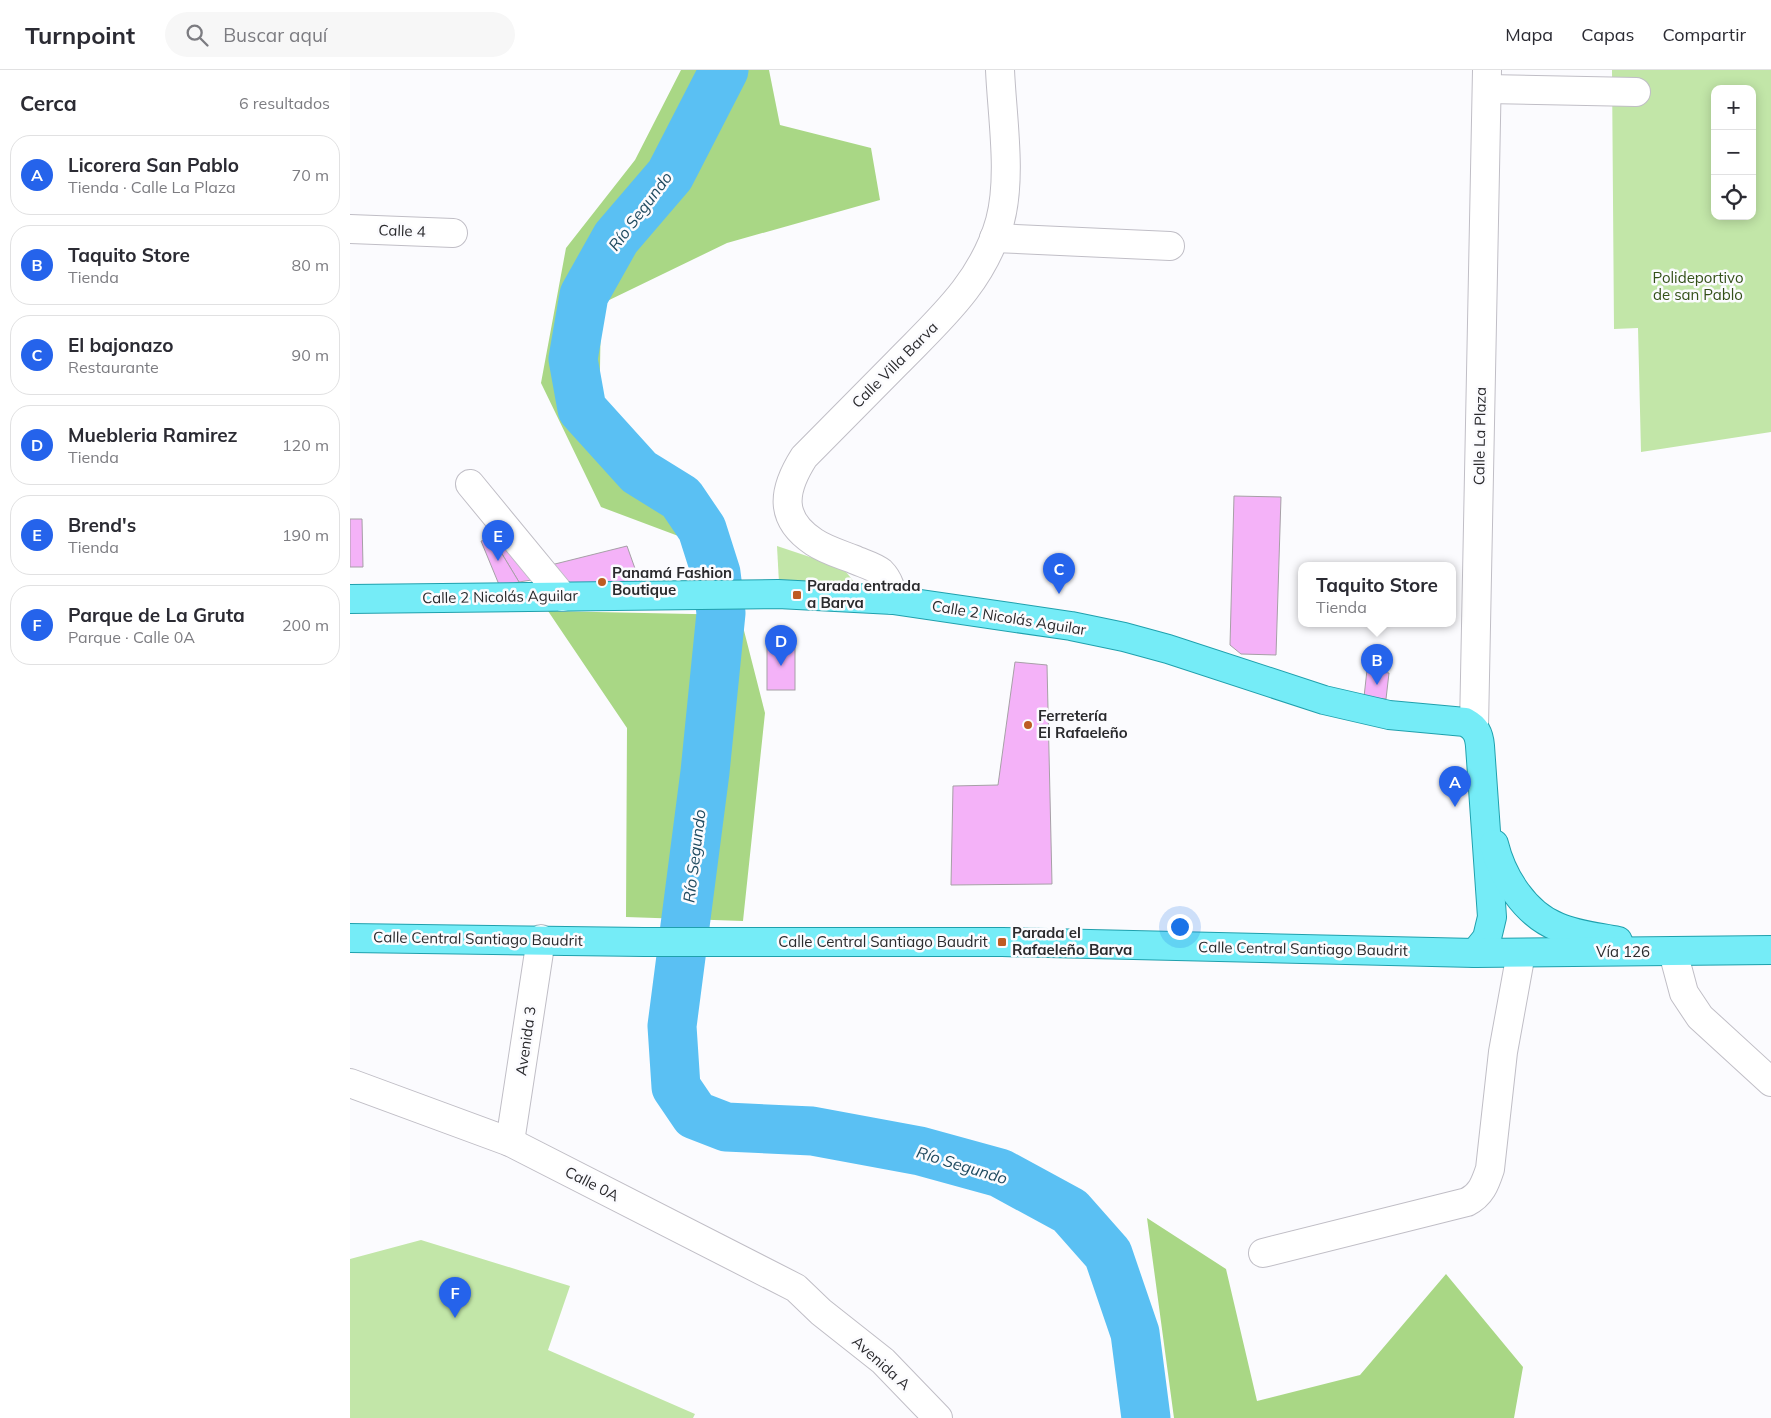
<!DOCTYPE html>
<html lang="es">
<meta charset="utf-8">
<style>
:root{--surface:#fff;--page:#f7f7f7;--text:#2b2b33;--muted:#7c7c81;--line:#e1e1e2;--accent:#2563eb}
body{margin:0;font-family:Mulish,sans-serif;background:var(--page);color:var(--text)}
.controls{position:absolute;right:15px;top:15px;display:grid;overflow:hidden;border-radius:10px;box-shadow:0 2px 12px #0003}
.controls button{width:45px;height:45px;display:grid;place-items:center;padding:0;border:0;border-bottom:1px solid var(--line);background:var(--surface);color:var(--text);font:25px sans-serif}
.you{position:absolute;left:829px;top:856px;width:18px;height:18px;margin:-12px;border:4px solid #fff;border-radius:50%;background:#1a73e8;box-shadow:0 0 0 8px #1a73e833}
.badge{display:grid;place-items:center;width:32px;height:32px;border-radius:50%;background:var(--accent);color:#fff;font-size:16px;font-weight:700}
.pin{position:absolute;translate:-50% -41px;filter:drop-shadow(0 1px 2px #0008)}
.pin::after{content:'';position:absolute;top:26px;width:18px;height:15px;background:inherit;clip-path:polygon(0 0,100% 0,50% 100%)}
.popup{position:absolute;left:948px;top:492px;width:158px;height:65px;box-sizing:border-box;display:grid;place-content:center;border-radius:10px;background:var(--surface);filter:drop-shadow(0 1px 4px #0005);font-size:16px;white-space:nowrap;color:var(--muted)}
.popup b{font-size:19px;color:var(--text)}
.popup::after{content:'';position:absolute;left:50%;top:100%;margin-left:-10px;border:10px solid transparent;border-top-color:var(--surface)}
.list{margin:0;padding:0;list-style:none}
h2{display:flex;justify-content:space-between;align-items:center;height:65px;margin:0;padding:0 20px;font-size:21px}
h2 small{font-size:16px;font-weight:400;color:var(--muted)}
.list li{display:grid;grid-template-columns:32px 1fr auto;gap:15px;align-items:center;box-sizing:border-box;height:80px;margin:0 10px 10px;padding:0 10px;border:1px solid var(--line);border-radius:20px}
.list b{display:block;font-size:19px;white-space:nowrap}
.list p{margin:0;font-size:16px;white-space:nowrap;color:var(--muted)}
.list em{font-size:16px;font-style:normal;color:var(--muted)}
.icon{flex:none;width:28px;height:28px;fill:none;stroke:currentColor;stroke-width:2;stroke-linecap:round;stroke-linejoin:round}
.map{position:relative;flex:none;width:1421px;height:1348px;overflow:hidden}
header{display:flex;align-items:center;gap:30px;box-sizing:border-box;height:70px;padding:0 25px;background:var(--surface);border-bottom:1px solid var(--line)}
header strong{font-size:24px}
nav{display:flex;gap:28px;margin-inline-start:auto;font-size:18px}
.search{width:350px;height:45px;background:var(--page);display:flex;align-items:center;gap:12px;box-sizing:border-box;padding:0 18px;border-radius:28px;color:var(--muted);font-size:19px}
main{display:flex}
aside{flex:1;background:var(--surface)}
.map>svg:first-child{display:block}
.green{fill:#c2e6a8;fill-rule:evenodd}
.forest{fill:#a9d785}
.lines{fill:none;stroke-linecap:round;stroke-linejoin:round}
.river{stroke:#5ac0f3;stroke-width:49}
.building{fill:#f4b2f8;stroke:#a6a0a6}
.minor-casing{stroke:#c0bec6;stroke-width:30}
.major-casing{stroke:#1fa0ad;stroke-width:30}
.minor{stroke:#fff;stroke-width:28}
.major{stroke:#75ecf7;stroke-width:28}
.poi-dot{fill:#be5b22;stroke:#fbfbfe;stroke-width:2}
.labels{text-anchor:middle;stroke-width:5;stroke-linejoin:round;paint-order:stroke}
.street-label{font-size:15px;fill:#2a2a2d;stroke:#fbfbfe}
.park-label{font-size:15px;fill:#335018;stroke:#fbfbfe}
.poi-label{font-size:15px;font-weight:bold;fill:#2a2a2d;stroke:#fbfbfe;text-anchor:start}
.water-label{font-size:16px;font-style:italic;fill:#204b60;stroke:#fbfbfe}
</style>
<header>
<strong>Turnpoint</strong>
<div class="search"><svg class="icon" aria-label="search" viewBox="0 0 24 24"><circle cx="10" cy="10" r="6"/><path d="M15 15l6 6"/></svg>Buscar aquí</div>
<nav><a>Mapa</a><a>Capas</a><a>Compartir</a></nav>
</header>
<main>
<aside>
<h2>Cerca<small>6 resultados</small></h2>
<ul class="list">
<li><span class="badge">A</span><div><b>Licorera San Pablo</b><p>Tienda · Calle La Plaza</p></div><em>70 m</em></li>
<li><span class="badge">B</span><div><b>Taquito Store</b><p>Tienda</p></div><em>80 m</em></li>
<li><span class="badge">C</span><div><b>El bajonazo</b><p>Restaurante</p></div><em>90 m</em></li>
<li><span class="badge">D</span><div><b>Muebleria Ramirez</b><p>Tienda</p></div><em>120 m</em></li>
<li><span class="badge">E</span><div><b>Brend's</b><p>Tienda</p></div><em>190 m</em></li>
<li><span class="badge">F</span><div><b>Parque de La Gruta</b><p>Parque · Calle 0A</p></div><em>200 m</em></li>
</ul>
</aside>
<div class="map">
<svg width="1421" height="1348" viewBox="0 0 1421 1348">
<rect width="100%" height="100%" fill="#fbfbfe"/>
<!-- green -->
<g class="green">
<path d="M1262,0H1421V362L1291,382L1288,258L1264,259ZM1365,19H1402V146H1365Z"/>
<polygon points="427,476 493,498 504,512 429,513"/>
<polygon points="71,1170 220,1216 198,1280 345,1344 343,1348 0,1348 0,1189"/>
</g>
<!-- forest -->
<g class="forest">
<polygon points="331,0 419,0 430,55 521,78 530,130 377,173 251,234 249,362 339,470 251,437 191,313 216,178 285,90"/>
<polygon points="198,541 390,545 415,643 393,851 276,847 277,658"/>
<polygon points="797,1148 876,1199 907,1331 1010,1305 1096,1204 1173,1297 1164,1348 824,1348"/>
</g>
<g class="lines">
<!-- river -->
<polyline class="river" points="374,0 320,105 266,168 234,225 223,289 232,339 289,402 331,428 352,459 366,503 371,543 355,702 322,956 326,1017 345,1045 376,1057 462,1061 570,1081 650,1103 720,1141 758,1184 785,1263 796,1348"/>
</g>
<!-- building -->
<g class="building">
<polygon points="884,426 931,427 926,585 891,584 880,575"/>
<polygon points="0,449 12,449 13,497 0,497"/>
<polygon points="152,463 188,509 169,512 143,469"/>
<polygon points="143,469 169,512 150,517 131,471"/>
<polygon points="277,476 293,521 215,519 197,496"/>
<rect x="417" y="573" width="28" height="47"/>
<polygon points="665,592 697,595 702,814 601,815 603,716 648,715"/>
<polygon points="1017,600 1039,603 1036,629 1014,627"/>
</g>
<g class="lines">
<!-- minor casing -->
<g class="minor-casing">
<g id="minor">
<polyline points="1137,19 1286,22"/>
<polyline points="0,159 103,163"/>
<polyline points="644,168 820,176"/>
<polyline points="120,414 213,527"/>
<path d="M543,530C541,519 539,510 531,502C524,496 511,493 503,489C490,484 476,480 464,472C428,448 433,420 454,387C485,356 516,324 547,293C590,249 633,212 650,151C662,106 652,46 650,0"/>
<polyline points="1124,657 1137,0"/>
<polyline points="1323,882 1334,923 1350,947 1421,1012"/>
<polyline points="0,1013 160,1072 446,1218 471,1242 533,1291 588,1348"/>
<polyline points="160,1072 191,869"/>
<path d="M913,1183L1117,1132C1131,1125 1135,1114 1140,1099L1153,982L1171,883"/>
</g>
</g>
<!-- major casing -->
<g class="major-casing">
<g id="major">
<path d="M0,529L428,524L543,530L721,556L774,567L818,579L974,630L1039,645L1115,652C1126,658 1129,664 1130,676L1142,847L1137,868L1125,883"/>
<path d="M1144,774C1152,807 1175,844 1208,857C1226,865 1248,867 1268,871"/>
<polyline points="0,868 294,872 652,872 1125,883 1421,880"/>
</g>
</g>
<!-- minor -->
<use href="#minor" class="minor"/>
<!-- major -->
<use href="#major" class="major"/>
</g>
<!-- markers -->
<g class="poi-dot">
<circle cx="252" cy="512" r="5"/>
<rect x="442" y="520" width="10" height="10" rx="2.5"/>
<circle cx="678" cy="655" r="5"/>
<rect x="647" y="867" width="10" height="10" rx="2.5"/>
</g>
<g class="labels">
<!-- street labels -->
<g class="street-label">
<text transform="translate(52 161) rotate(2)" y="5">Calle 4</text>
<text transform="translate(545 295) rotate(-45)" y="5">Calle Villa Barva</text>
<text transform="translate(1130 366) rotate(-89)" y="5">Calle La Plaza</text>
<text transform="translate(150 527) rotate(-1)" y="5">Calle 2 Nicolás Aguilar</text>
<text transform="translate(659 548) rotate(9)" y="5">Calle 2 Nicolás Aguilar</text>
<text transform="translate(128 869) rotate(1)" y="5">Calle Central Santiago Baudrit</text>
<text x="533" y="877">Calle Central Santiago Baudrit</text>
<text transform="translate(953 879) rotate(1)" y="5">Calle Central Santiago Baudrit</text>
<text x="1273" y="887">Vía 126</text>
<text transform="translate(176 971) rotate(-82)" y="5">Avenida 3</text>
<text transform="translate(242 1114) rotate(27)" y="5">Calle 0A</text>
<text transform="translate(531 1293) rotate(42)" y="5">Avenida A</text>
</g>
<!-- park labels -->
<g class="park-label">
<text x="1348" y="213">Polideportivo<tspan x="1348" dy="17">de san Pablo</tspan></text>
</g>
<!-- poi labels -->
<g class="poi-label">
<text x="262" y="508">Panamá Fashion<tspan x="262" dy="17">Boutique</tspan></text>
<text x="457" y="521">Parada entrada<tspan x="457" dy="17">a Barva</tspan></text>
<text x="688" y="651">Ferretería<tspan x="688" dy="17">El Rafaeleño</tspan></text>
<text x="662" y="868">Parada el<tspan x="662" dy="17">Rafaeleño Barva</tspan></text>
</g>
<!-- water labels -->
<g class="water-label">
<text transform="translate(290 141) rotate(-53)" y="6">Río Segundo</text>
<text transform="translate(344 786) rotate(-83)" y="6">Río Segundo</text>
<text transform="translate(612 1095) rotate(17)" y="6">Río Segundo</text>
</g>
</g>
</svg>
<div class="controls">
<button>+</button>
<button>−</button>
<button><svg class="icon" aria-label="locate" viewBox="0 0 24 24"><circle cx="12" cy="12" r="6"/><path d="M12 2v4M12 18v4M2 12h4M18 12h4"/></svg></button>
</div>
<div class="you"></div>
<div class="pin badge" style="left:1105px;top:737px">A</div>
<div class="pin badge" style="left:1027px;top:615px">B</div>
<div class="popup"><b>Taquito Store</b>Tienda</div>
<div class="pin badge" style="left:709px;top:524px">C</div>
<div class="pin badge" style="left:431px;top:596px">D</div>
<div class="pin badge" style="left:148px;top:491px">E</div>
<div class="pin badge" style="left:105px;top:1248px">F</div>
</div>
</main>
